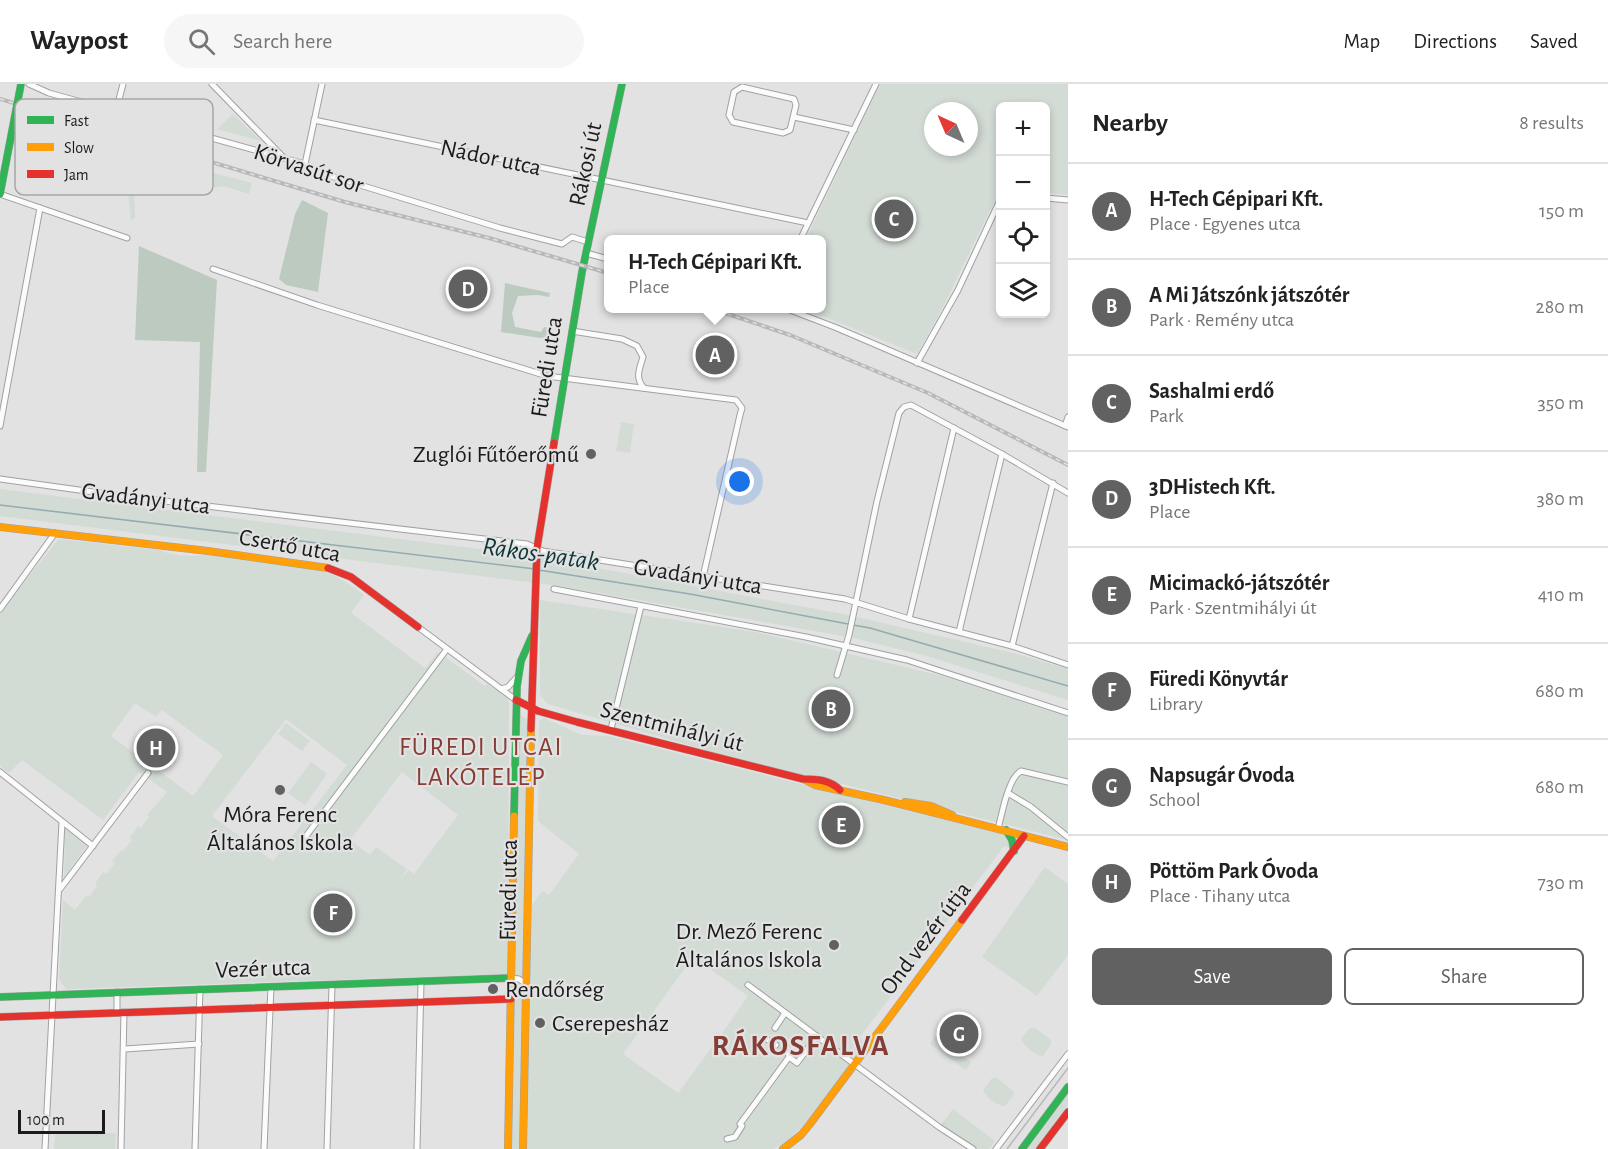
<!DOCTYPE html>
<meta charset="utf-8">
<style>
:root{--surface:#fff;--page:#f6f6f6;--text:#222;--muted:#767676;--line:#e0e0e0;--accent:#616161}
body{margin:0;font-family:"Alegreya Sans",sans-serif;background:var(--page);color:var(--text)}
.controls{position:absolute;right:18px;top:18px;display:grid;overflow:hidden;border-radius:9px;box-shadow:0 3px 9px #0003}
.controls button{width:54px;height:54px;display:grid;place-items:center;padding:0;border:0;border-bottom:2px solid var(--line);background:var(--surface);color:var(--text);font:30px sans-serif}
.compass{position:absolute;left:924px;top:18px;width:54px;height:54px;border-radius:50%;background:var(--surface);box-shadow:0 3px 9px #0003;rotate:316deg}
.scale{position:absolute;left:18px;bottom:15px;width:87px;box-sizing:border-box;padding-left:6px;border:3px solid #1b1b1b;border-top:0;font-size:16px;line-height:21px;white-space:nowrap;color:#1b1b1b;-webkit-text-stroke:4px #e2e2e3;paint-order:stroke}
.you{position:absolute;left:740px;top:398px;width:21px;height:21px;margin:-15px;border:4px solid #fff;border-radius:50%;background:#1a73e8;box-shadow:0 0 0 9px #1a73e833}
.badge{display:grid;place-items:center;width:39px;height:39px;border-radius:50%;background:var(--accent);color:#fff;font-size:20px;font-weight:700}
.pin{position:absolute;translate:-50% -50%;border:3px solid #fff;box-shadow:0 2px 6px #0006}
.popup{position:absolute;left:604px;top:151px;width:222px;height:78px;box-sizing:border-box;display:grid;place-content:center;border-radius:9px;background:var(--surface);filter:drop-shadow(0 2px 4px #0005);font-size:20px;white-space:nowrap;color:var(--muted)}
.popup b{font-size:22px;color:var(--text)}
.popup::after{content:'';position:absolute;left:50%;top:100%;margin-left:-12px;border:12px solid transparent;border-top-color:var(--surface)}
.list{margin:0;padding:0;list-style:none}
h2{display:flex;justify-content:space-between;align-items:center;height:78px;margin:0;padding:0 24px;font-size:26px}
h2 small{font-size:20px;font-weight:400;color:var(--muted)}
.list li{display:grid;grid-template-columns:39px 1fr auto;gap:18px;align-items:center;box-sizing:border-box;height:96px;padding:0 24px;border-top:2px solid var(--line)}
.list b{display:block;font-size:22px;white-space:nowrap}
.list p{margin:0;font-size:20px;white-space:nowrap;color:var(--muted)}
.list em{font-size:20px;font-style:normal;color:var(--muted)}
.actions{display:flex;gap:12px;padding:18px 24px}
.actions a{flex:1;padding:14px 0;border:2px solid var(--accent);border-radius:9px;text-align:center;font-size:21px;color:var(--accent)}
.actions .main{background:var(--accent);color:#fff}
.icon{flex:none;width:33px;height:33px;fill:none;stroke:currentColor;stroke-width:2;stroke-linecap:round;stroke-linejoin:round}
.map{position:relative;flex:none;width:1068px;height:1065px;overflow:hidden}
header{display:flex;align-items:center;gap:36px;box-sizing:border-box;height:84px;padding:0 30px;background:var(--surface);border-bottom:2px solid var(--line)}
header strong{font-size:28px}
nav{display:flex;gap:33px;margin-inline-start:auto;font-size:21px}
.search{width:420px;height:54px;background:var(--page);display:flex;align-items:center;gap:15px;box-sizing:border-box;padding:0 21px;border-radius:33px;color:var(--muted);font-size:22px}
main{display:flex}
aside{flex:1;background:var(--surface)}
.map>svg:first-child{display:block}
.green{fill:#d3dbd5;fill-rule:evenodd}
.forest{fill:#bccabf}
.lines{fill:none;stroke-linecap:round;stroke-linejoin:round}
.stream{stroke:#92acaf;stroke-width:1.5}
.street-casing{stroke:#a1a1a2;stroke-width:7}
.fast-casing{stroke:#a1a1a2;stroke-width:8}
.slow-casing{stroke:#a1a1a2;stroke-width:8}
.jam-casing{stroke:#a1a1a2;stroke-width:8}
.street{stroke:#fbfbfb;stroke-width:5}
.fast{stroke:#30b455;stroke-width:7}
.slow{stroke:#ff9f0a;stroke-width:7}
.jam{stroke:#e5322d;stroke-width:7}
.tram{stroke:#b8b8b8;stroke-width:1.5}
.rail-casing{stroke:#b8b8b8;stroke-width:4}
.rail{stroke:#e2e2e3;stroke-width:1.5;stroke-dasharray:4.5;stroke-linecap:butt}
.fast-bridge-casing{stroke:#a1a1a2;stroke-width:8;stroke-linecap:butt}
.fast-bridge{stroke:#30b455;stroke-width:7}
.poi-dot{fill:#616161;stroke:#e2e2e3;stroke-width:2}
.labels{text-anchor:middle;stroke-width:4.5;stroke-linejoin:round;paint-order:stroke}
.street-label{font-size:24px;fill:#1b1b1b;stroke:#e2e2e3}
.poi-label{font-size:24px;fill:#1b1b1b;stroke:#e2e2e3;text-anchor:end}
.water-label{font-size:26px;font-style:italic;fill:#0e3538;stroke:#e2e2e3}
.neighbourhood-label{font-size:26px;letter-spacing:1.5px;fill:#853e35;stroke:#e2e2e3}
.district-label{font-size:30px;font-weight:bold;letter-spacing:1.5px;fill:#853e35;stroke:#e2e2e3}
.key{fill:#e2e2e3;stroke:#a6a6a7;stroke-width:1.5}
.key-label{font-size:16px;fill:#1b1b1b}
</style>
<header>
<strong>Waypost</strong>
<div class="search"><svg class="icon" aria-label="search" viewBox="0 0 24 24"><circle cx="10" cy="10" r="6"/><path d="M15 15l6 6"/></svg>Search here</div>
<nav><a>Map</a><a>Directions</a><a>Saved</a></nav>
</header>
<main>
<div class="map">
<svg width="1068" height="1065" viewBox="0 0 1068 1065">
<rect width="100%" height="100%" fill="#e2e2e3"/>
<!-- green -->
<g class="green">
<path d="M880,0H1068V111L1046,109V22H1000V106L944,221L917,270L805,225L822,224V156L806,155ZM933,27H969V63H933Z"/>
<polygon points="233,30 260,56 261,57 217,45"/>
<polygon points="114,65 145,71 252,99 249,110 224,102 179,108 151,100 134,103 135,134 131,136 125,78 108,68"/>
<polygon points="621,338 634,340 630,369 616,367"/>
<polygon points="0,405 528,471 848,531 1013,569 1068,585 1068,616 923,571 849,553 552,501 0,432"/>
<path d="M59,455L159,466C175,472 187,473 204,471L316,485C334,490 349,499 364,511L351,529L425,584L438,568L485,602L487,600L507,613L509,620L508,890L66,905L59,895L63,816L75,826L86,812L89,813L97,802L95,800L103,788L106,790L115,779L112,777L121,766L123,767L132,756L130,754L138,742L141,744L149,733L147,731L167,708L139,688L103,736L22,676L9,689L0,682V528ZM135,619L156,633L162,626L223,671L193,712L111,652ZM286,635L347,681L273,777L212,732ZM402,688L458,731L414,790L409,786L401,795L407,785L376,763L370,771L350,756Z"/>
<polygon points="540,516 756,548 943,592 1068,633 1068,756 814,693 743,677 548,620 540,611"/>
<polygon points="519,630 528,636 519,1065 510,1065"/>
<path d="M544,634L582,651L608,652L837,709L840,706L862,715L1004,751L1010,756L1009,764L1004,762L860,953L865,959C842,989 807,1050 773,1065H525L530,824L542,807L549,811L579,770L538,737L539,637ZM693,873L748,912L721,951L717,948L715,951L718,955L678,1009L623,970Z"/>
<polygon points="286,639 310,657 302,667 278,650"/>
<polygon points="311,678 327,690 305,721 288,709"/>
<polygon points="65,744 87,761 64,793"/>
<polygon points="1045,783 1068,800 1068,871 1037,912 982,873"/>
<path d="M1030,944H1035L1051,956V960L1043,972C1035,972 1024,962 1021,955Z"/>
<polygon points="935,952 971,978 966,986 930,960"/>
<path d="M992,994H997L1013,1007L1014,1011L1005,1022C997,1022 986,1013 983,1006Z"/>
<polygon points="1068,1010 1068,1020 1035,1065 1027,1065"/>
<polygon points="953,1025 995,1057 989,1065 973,1065 939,1043"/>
<polygon points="55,1049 116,1049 115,1065 54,1065"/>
</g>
<!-- forest -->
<g class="forest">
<polygon points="302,116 328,129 318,208 286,201 279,195 295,130"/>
<polygon points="139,162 217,196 206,388 197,388 200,258 135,256"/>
<polygon points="505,199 550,209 549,213 538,211 518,212 512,229 515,243 541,248 544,243 549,244 548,253 540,254 501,248"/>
</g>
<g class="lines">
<!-- stream -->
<g class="stream">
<polyline points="0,421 535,485"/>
<polyline points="539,486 690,510 848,540"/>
<polyline points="853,541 870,544 1068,602"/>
</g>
<!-- street casing -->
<g class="street-casing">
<g id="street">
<polyline points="29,0 49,9 305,80 308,85 500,144 562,160 572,153 588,158"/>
<polyline points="212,0 284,74"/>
<polygon points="742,3 794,15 796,21 790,46 783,49 733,38 729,31 734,8"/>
<polyline points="116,27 123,0"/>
<polyline points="794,33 854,46"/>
<polyline points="314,36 808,139"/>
<polyline points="305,80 322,0"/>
<polyline points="0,110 127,154"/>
<polyline points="1046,114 1068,116"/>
<polyline points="800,156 876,0"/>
<polyline points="586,169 608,175"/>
<polyline points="213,185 317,221 547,292 736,316 742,324 740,331 703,493"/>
<polyline points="785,224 837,244 1068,343"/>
<path d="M572,247L622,255L637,262L643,273C639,286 635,294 644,304"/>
<polyline points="917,279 958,206 1000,116"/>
<polyline points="0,342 40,124"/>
<polyline points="1065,342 1068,333"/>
<polyline points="0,395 122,412 527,460 543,467 845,515 909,535 1012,562 1068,581"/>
<polyline points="554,505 806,553 907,576 1068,629"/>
<polyline points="0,525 55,449"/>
<polyline points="909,535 954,344"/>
<polyline points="418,543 516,616"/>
<polyline points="959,548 1002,370"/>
<polyline points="1012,562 1053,399"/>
<polyline points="837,591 849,551 877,417 899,329 904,323 911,321 1002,370 1068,409"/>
<polyline points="501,605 508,603 517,593"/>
<polyline points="611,645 641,522"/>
<polyline points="0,688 93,762"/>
<polyline points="1008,709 1031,723 1068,753"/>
<path d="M998,745C1002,730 1008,694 1021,687L1068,698"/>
<polyline points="306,752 447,565"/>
<polyline points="60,805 148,689"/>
<polyline points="511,894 519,895 526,900"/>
<polyline points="748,901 939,1043 973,1065"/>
<polyline points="117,908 117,929"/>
<polyline points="775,944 785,929"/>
<polyline points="765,954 776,961"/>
<polyline points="125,965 199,960"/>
<polyline points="783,966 790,971 789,973"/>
<polyline points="727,1055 735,1053 742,1042 740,1040 789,973 797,979 817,952"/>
<polyline points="45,1065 62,738"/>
<polyline points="121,1065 124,928"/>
<polyline points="195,1065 200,905"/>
<polyline points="264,1065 271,903"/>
<polyline points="327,1065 332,901"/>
<polyline points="417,1065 421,898"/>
<polyline points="996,1065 1068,970"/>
</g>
</g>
<!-- fast casing -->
<g class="fast-casing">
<g id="fast">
<polyline points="554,359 582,188 622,0"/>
<polyline points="514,732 517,602 521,577 532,552"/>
<polyline points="1006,746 1012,756 1014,767"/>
<polyline points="0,913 511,894"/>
<polyline points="1022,1065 1068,1003"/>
</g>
</g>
<!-- slow casing -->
<g class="slow-casing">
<g id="slow">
<polyline points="0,443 208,467 328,484"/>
<polyline points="805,696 815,701 884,716 1068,763"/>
<polyline points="905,718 931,722 952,731"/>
<polyline points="508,1065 514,732"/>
<polyline points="523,1065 531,645"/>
<polyline points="783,1065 801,1051 810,1040 962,836"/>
</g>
</g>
<!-- jam casing -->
<g class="jam-casing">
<g id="jam">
<polyline points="328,484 351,493 418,543"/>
<path d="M516,616L538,627L577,638L803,695C817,695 830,696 840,706"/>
<polyline points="531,645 537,464 554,359"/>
<polyline points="962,836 1024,752"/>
<polyline points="0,933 511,915"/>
<polyline points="1040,1065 1068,1028"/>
</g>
</g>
<!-- street -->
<use href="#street" class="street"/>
<!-- fast -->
<use href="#fast" class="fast"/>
<!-- slow -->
<use href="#slow" class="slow"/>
<!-- jam -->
<use href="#jam" class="jam"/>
<!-- tram -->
<polyline class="tram" points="1007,1065 1068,984"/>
<!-- rail casing -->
<g class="rail-casing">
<g id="rail">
<polyline points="0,15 345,118 489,154 608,189"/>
<polyline points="710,224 790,251 928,309 1068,381"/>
</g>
</g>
<!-- rail -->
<use href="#rail" class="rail"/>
<!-- fast-bridge casing -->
<g class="fast-bridge-casing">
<polyline id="fast-bridge" points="0,110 21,0"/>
</g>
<!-- fast-bridge -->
<use href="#fast-bridge" class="fast-bridge"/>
</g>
<!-- markers -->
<g class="poi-dot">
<circle cx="591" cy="370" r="6"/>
<circle cx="280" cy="706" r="6"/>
<circle cx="834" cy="861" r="6"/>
<circle cx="493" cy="905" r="6"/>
<circle cx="540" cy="939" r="6"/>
</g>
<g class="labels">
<!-- street labels -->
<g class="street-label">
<text transform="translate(491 73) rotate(12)" y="8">Nádor utca</text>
<text transform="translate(585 80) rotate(-78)" y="8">Rákosi út</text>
<text transform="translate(309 84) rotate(18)" y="8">Körvasút sor</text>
<text transform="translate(546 283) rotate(-81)" y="8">Füredi utca</text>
<text transform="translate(146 414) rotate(7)" y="8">Gvadányi utca</text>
<text transform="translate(290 461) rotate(10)" y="8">Csertő utca</text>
<text transform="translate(698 492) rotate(9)" y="8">Gvadányi utca</text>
<text transform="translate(672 642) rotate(14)" y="8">Szentmihályi út</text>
<text transform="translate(508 806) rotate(-89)" y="8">Füredi utca</text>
<text transform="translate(925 854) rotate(-53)" y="8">Ond vezér útja</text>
<text transform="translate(263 884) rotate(-2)" y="8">Vezér utca</text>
</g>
<!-- poi labels -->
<g class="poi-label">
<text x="579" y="378">Zuglói Fűtőerőmű</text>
<text x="280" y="738" text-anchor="middle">Móra Ferenc<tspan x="280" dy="28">Általános Iskola</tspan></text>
<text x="822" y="855">Dr. Mező Ferenc<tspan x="822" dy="28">Általános Iskola</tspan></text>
<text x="505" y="913" text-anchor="start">Rendőrség</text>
<text x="552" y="947" text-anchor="start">Cserepesház</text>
</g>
<!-- water labels -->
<g class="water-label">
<text transform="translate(541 469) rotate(8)" y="9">Rákos-patak</text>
</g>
<!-- neighbourhood labels -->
<g class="neighbourhood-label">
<text x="481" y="671">FÜREDI UTCAI<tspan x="481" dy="30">LAKÓTELEP</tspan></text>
</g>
<!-- district labels -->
<g class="district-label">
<text x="801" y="971">RÁKOSFALVA</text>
</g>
</g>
<!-- legend -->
<rect x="15" y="15" width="198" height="96" rx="9" class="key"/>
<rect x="27" y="32" width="27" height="8" fill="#30b455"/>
<rect x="27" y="59" width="27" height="8" fill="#ff9f0a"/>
<rect x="27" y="86" width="27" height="8" fill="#e5322d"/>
<g class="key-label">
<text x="64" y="42">Fast</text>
<text x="64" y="69">Slow</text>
<text x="64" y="96">Jam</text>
</g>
</svg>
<div class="controls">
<button>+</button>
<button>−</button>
<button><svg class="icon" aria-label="locate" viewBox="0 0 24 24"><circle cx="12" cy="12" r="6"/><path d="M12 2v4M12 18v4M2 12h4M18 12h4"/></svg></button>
<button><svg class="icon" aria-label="layers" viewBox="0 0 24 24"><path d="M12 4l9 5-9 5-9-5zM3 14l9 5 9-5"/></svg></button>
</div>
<svg class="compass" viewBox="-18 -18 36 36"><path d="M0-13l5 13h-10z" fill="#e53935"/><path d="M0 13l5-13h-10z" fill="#767676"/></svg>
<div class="scale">100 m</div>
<div class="you"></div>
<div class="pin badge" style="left:715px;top:271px">A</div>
<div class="popup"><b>H-Tech Gépipari Kft.</b>Place</div>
<div class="pin badge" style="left:831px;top:625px">B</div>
<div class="pin badge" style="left:894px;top:135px">C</div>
<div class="pin badge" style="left:468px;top:205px">D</div>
<div class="pin badge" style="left:841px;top:741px">E</div>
<div class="pin badge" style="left:333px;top:829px">F</div>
<div class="pin badge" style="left:959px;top:950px">G</div>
<div class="pin badge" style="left:156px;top:664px">H</div>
</div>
<aside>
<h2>Nearby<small>8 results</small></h2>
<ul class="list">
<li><span class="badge">A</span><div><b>H-Tech Gépipari Kft.</b><p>Place · Egyenes utca</p></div><em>150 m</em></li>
<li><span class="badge">B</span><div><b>A Mi Játszónk játszótér</b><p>Park · Remény utca</p></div><em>280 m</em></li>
<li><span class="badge">C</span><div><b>Sashalmi erdő</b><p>Park</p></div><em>350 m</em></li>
<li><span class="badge">D</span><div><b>3DHistech Kft.</b><p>Place</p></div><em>380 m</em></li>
<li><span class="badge">E</span><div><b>Micimackó-játszótér</b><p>Park · Szentmihályi út</p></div><em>410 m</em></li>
<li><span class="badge">F</span><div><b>Füredi Könyvtár</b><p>Library</p></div><em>680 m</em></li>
<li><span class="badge">G</span><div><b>Napsugár Óvoda</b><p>School</p></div><em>680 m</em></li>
<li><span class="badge">H</span><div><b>Pöttöm Park Óvoda</b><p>Place · Tihany utca</p></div><em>730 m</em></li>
</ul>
<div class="actions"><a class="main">Save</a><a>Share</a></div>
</aside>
</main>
